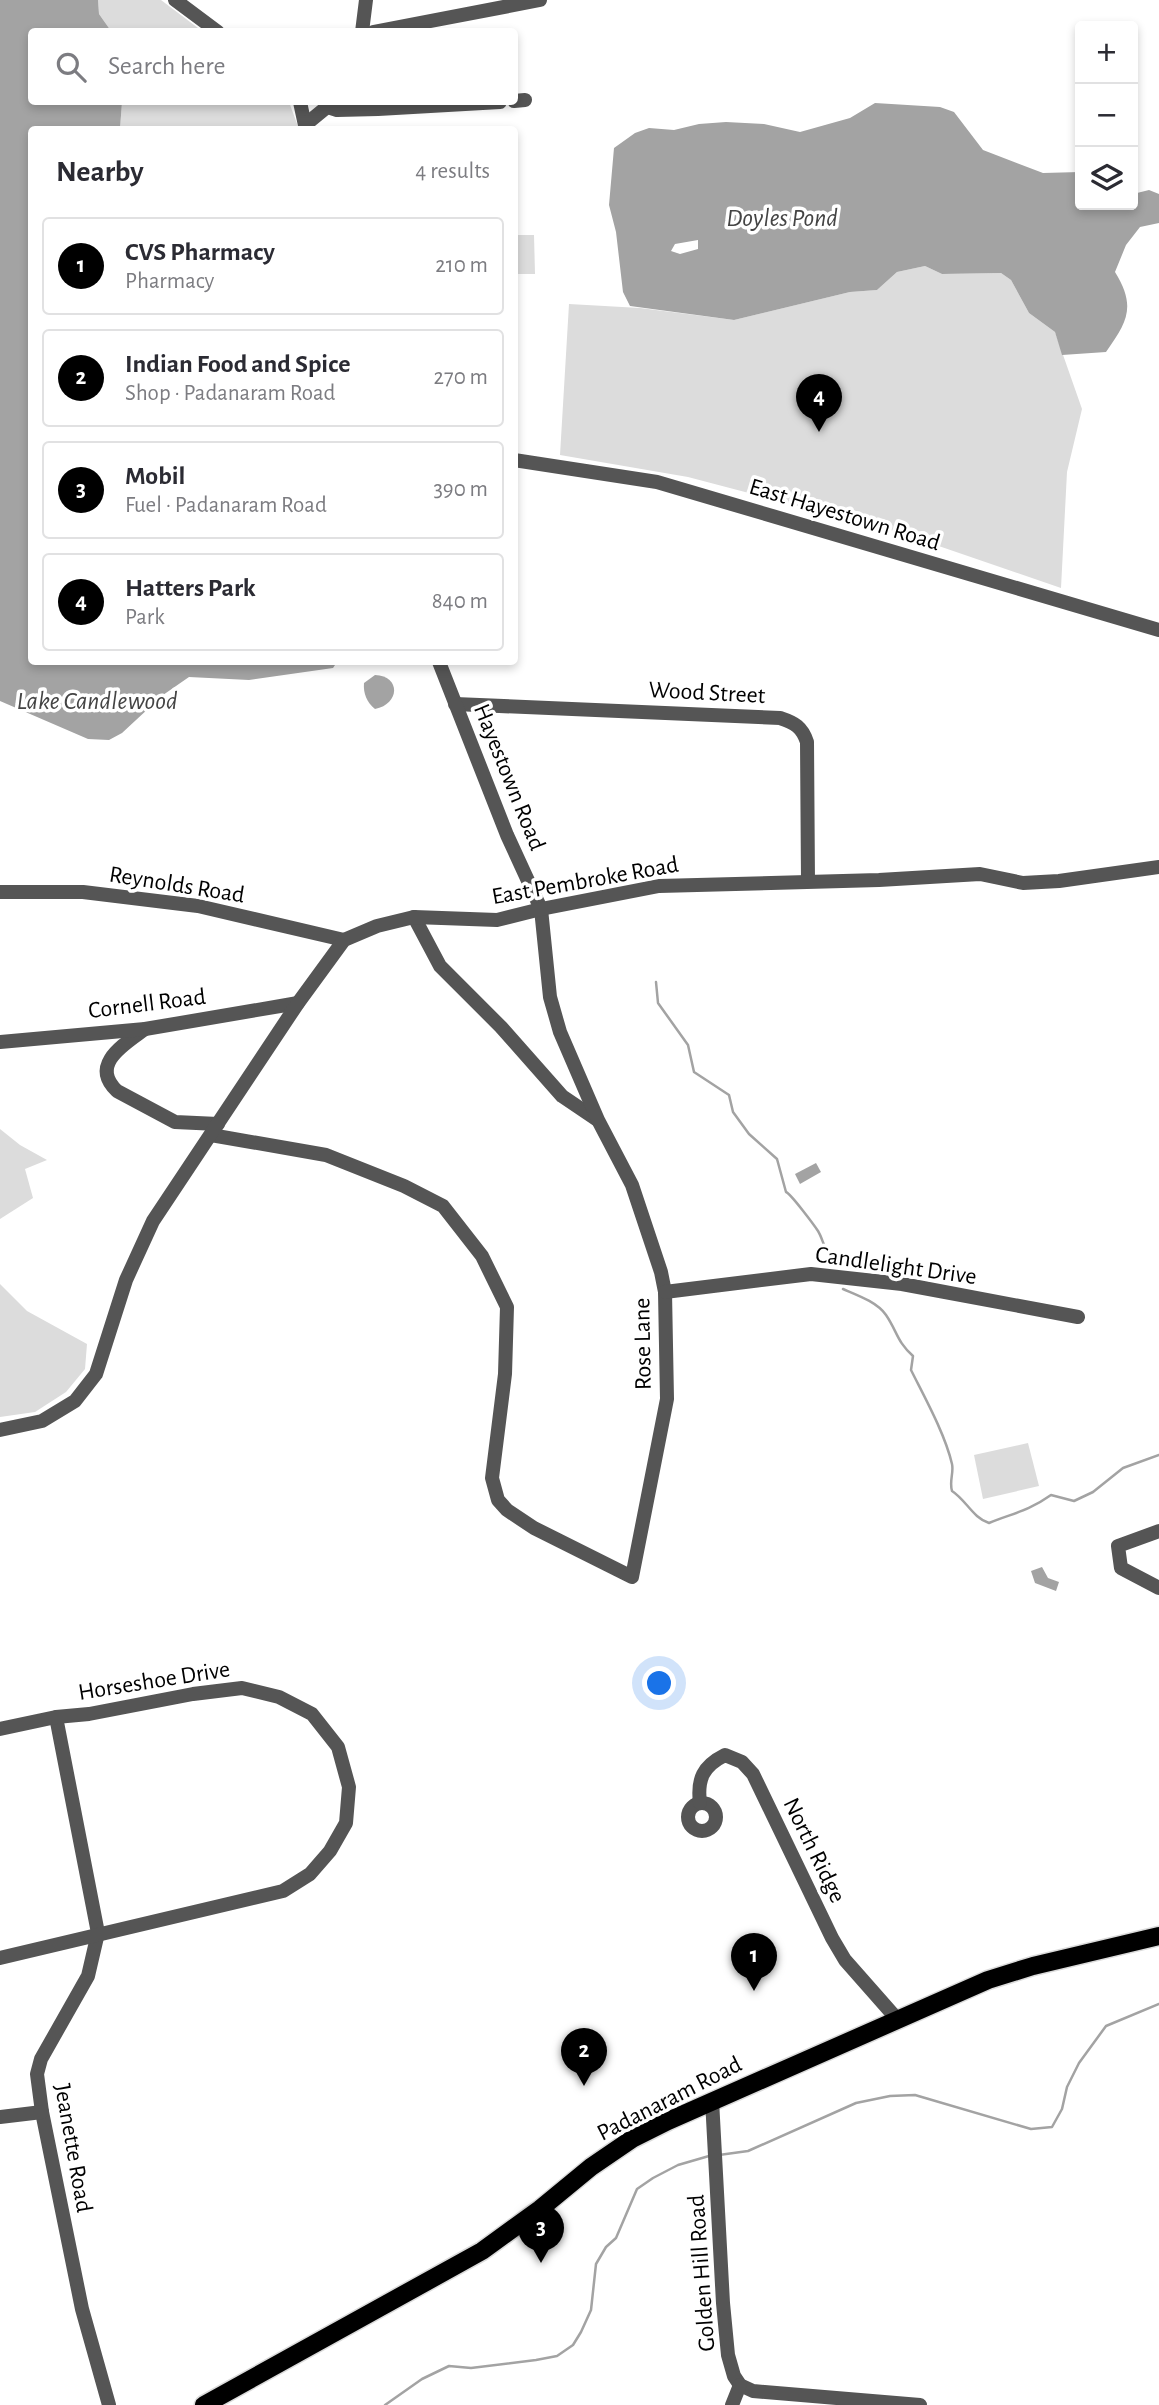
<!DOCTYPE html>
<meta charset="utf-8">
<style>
:root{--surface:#fff;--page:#f7f7f7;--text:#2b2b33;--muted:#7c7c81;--line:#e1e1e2;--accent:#000}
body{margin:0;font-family:"Alegreya Sans",sans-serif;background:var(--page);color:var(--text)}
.controls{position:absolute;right:21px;top:21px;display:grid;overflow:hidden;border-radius:7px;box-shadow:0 4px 10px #0003}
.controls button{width:63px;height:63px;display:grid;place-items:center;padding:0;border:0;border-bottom:2px solid var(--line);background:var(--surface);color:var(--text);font:35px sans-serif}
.you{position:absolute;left:660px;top:1684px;width:24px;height:24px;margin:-18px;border:5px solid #fff;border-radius:50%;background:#1a73e8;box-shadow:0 0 0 10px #1a73e833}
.badge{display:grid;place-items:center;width:46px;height:46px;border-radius:50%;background:var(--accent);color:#fff;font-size:23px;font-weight:700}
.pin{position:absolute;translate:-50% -58px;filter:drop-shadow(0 2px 4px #0008)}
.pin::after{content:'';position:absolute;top:37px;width:24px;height:21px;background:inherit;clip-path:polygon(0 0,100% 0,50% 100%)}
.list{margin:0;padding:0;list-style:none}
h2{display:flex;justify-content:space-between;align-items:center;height:91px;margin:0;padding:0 28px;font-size:30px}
h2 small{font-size:23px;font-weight:400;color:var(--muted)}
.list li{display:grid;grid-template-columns:46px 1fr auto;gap:21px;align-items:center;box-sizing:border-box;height:98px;margin:0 14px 14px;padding:0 14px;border:2px solid var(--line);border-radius:7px}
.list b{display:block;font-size:26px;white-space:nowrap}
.list p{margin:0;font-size:23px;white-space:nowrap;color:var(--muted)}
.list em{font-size:23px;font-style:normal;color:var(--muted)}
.icon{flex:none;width:38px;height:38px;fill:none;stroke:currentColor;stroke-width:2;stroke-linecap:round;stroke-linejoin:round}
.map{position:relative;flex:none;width:1159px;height:2405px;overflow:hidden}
.search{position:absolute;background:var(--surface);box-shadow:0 4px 10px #0003;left:28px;top:28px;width:490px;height:77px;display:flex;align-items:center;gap:18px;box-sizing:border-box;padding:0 24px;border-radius:7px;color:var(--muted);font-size:26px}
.panel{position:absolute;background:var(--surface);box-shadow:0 4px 10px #0003;left:28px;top:126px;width:490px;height:539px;border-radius:7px}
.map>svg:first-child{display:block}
.green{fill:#dcdcdc}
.water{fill:#a3a3a3;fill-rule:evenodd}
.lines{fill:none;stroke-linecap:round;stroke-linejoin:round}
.stream{stroke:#a3a3a3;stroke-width:2.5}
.major-casing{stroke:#dbdbdb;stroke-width:21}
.minor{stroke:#555;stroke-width:14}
.major{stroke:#000;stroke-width:18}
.labels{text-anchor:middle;stroke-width:7;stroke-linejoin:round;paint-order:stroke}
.street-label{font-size:24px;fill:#000;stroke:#fff}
.water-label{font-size:26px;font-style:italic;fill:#444;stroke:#fff}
</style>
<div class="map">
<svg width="1159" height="2405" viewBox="0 0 1159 2405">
<rect width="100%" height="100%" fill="#fff"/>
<!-- green -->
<g class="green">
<polygon points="98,0 161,0 202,31 111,31 99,14"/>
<polygon points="122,102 289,102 299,129 120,130"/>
<polygon points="515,235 534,235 535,274 515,274"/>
<polygon points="925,266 942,274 1001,273 1011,280 1029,313 1055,332 1082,409 1067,472 1061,588 898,532 688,477 560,455 569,304 640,308 734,320 850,292 877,290 897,272"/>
<polygon points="0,1129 20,1145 47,1160 25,1169 33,1198 0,1219"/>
<polygon points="0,1284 27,1311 87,1344 85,1369 66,1392 35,1412 0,1417"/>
<polygon points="1028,1443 1039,1486 983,1499 974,1455"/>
</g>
<!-- water -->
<g class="water">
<polygon points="0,0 98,0 99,14 111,31 32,32 32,102 122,102 120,129 32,130 32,662 337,662 333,668 249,680 189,677 163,695 122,733 109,740 88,739 0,701"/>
<path d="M875,103L940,107L954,112L983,150L1043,173L1080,172V205H1133V194L1149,190L1159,194V223L1140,227L1126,245L1115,272C1136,306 1128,321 1106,352L1062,355L1055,332L1029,313L1011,280L1001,273L942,274L925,266L897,272L877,290L850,292L734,320L630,306L623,292L616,232L609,205L614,148L635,133L649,128L674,130L699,124L726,122L764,124L800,132L850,118ZM698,240V249L680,254L671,251L675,244Z"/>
<path d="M375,675C401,676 400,704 375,709C367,703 363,693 364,683Z"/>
<polygon points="816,1163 821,1172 800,1184 795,1174"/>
<polygon points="1042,1567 1048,1578 1059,1582 1056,1591 1035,1583 1031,1571"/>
</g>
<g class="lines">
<!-- stream -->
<g class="stream">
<path d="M656,982L658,1003L688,1045L694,1072L729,1095L733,1112L749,1134L777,1159L786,1192C791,1194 814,1225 818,1231C823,1239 824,1250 831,1256"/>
<path d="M843,1289C857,1295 877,1302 886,1315C897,1331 897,1342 913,1356L911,1370C925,1398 945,1434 952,1464C954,1473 949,1481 952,1491C966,1500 973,1518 989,1523C1013,1513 1027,1512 1051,1495L1074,1501L1093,1492L1123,1468L1159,1455"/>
<polyline points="719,2155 748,2151 856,2103 890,2096 915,2095 1031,2129 1052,2127 1062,2109 1067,2087 1079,2063 1106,2026 1159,2004"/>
<polyline points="385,2405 422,2379 449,2366 471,2368 536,2360 557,2356 573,2345 581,2332 591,2310 596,2264 606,2247 616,2238 637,2189 653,2178 678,2165 709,2156"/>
</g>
<!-- major casing -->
<g class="major-casing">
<polyline id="major" points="204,2405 482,2251 540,2209 591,2167 632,2139 668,2121 988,1980 1033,1966 1159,1936"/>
</g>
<!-- minor -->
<g class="minor">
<polyline points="175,0 218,32"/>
<polyline points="362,32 366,0"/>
<polyline points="373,32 540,0"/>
<polyline points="514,101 525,100"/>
<polyline points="300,102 306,130"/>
<polyline points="328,107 337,110 378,109 500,102"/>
<polyline points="305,125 333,102"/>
<polyline points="514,460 657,482 1159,630"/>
<path d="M455,704L780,718C795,723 802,727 807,742L808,881"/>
<polyline points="0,892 83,892 198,906 344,940"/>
<polyline points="414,917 440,966 501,1027 562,1096 596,1119"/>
<path d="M145,1029C125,1044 89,1064 117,1091L175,1122L218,1124"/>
<polyline points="0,1042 145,1029 298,1003"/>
<polyline points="211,1135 326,1155 404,1186 443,1206 482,1256 507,1307 505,1374 492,1478 498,1500 507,1510 534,1528 632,1577 667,1399 665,1292 661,1272 632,1185 598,1120 560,1032 550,997 541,909 507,835 439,662"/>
<polyline points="665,1292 811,1274 902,1284 1078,1317"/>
<polyline points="0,1430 42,1421 75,1401 96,1374 126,1280 153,1221 298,1003 344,940 377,926 414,917 497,920 541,909 659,886 879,880 980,874 1023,883 1059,881 1159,867"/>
<polyline points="1159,1531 1118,1546 1121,1568 1159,1588"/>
<polyline points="56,1717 98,1933 88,1976 41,2059 37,2074 42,2112 82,2309 109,2405"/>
<polyline points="0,1729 56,1717 89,1714 193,1694 242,1688 279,1697 312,1714 338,1747 349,1787 346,1823 330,1851 310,1874 283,1891 0,1958"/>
<circle cx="702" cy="1817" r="14"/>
<path d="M700,1803C697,1779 703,1766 725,1755L742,1762L753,1774L832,1938L845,1960L897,2019"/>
<polyline points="712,2100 723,2303 728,2355 734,2376 740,2385 753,2391 920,2405"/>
<polyline points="0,2117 42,2112"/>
<polyline points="732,2405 740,2385"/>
</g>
<!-- major -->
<use href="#major" class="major"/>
</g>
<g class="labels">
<!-- street labels -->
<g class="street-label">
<text transform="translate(845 514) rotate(17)" y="8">East Hayestown Road</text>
<text transform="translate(707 692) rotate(3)" y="8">Wood Street</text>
<text transform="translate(510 777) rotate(68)" y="8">Hayestown Road</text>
<text transform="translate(585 880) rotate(-10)" y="8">East Pembroke Road</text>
<text transform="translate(177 884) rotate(9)" y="8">Reynolds Road</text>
<text transform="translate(147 1003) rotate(-7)" y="8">Cornell Road</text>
<text transform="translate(896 1265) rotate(8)" y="8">Candlelight Drive</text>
<text transform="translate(642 1344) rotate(-91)" y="8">Rose Lane</text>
<text transform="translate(154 1680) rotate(-9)" y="8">Horseshoe Drive</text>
<text transform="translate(815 1850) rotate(64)" y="8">North Ridge</text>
<text transform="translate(669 2098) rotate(-27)" y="8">Padanaram Road</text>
<text transform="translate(74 2148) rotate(80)" y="8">Jeanette Road</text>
<text transform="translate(701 2273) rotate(-94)" y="8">Golden Hill Road</text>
</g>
<!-- water labels -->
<g class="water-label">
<text x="782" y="226">Doyles Pond</text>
<text x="97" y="709">Lake Candlewood</text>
</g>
</g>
</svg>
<div class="controls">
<button>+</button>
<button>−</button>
<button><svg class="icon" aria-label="layers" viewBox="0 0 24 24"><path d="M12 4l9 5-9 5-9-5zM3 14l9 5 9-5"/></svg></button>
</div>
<div class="you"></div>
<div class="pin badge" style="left:754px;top:1991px">1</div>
<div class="pin badge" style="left:584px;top:2086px">2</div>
<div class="pin badge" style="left:541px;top:2263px">3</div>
<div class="pin badge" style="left:819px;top:432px">4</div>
<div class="search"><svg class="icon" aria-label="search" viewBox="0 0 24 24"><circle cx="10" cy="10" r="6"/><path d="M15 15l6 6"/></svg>Search here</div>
<section class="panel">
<h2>Nearby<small>4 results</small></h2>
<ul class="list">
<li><span class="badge">1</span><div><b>CVS Pharmacy</b><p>Pharmacy</p></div><em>210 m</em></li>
<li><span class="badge">2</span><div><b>Indian Food and Spice</b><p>Shop · Padanaram Road</p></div><em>270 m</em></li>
<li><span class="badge">3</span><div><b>Mobil</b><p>Fuel · Padanaram Road</p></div><em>390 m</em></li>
<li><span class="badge">4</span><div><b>Hatters Park</b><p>Park</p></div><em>840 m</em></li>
</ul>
</section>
</div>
